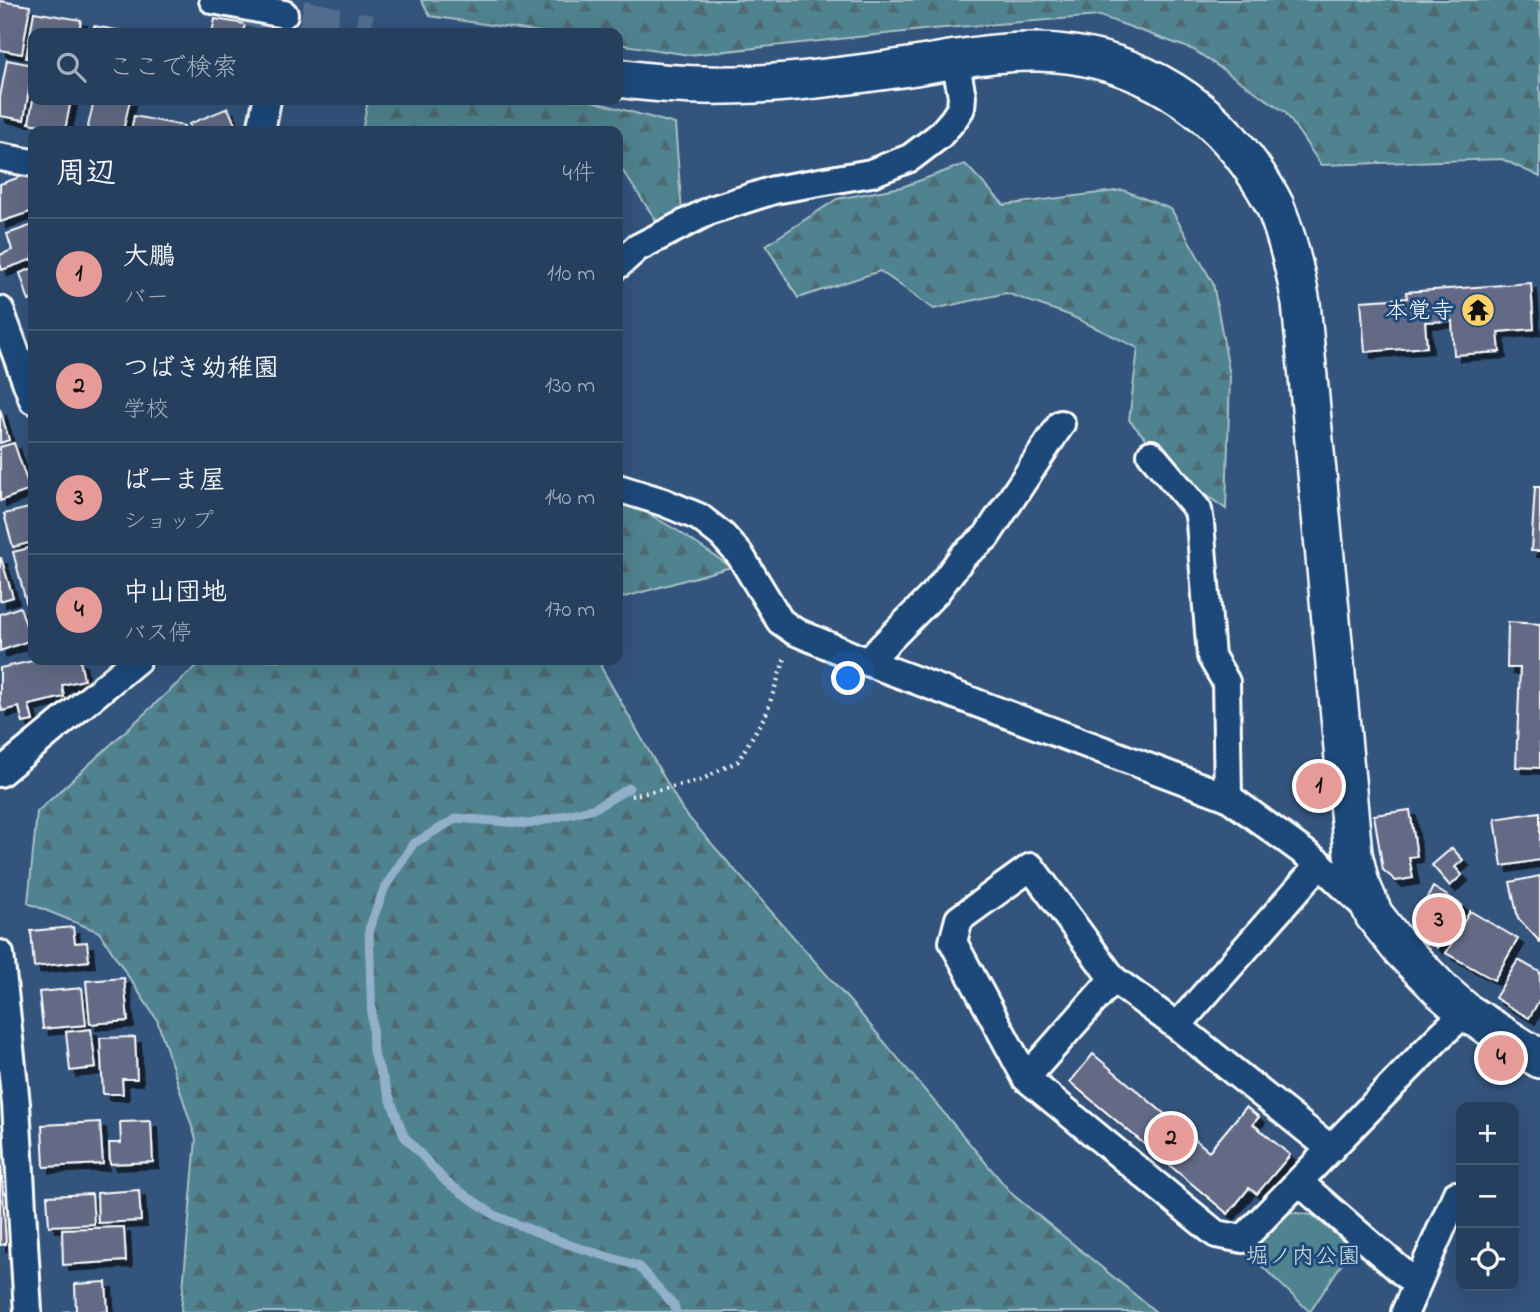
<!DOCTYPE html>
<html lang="ja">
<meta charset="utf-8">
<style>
:root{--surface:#263f5e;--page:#2e4664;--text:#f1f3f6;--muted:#a4afbc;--line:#425873;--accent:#e69b98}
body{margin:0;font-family:"Indie Flower","Klee One",sans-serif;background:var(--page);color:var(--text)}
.controls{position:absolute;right:21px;bottom:21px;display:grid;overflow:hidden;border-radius:14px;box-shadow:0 7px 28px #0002}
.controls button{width:63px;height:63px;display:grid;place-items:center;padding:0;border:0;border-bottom:2px solid var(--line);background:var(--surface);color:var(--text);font:35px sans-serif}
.you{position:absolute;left:849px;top:679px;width:24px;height:24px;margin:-18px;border:5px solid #fff;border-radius:50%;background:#1a73e8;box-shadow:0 0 0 10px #1a73e833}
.badge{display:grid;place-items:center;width:46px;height:46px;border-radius:50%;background:var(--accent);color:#111;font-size:23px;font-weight:700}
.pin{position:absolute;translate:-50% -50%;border:4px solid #fff;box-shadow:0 2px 7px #0006}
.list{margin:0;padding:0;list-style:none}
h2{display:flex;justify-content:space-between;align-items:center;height:91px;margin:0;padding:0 28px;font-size:30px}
h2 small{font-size:23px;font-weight:400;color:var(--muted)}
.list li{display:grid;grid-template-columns:46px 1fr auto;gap:21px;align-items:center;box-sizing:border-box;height:112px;padding:0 28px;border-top:2px solid var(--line)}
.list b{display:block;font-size:26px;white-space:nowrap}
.list p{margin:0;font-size:23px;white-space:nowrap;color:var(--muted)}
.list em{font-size:23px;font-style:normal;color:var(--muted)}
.icon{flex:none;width:38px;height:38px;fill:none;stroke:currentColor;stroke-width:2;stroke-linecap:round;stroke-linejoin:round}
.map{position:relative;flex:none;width:1540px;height:1312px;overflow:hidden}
.search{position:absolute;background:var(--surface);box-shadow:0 7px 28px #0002;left:28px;top:28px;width:595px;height:77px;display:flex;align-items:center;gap:18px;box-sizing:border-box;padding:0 24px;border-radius:14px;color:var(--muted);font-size:26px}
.panel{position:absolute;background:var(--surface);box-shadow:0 7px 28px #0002;left:28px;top:126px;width:595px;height:539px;border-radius:14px}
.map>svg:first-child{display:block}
.green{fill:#50838f;stroke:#a8c1c7;stroke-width:2}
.forest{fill:url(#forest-firs);stroke:#a8c1c7;stroke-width:2}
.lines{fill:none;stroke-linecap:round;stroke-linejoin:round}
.stream{stroke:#92b0ca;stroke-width:9}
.building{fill:#626a85;stroke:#fff;stroke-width:2;filter:url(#shadow)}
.secondary-tunnel{stroke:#526e90;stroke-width:37;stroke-dasharray:37 18;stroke-linecap:butt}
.street-casing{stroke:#fff;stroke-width:32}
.secondary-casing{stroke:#fff;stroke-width:42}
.path{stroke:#fff;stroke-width:4.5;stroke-dasharray:2 5;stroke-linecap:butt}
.street{stroke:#1f4a7a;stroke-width:26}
.secondary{stroke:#1f4a7a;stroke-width:37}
.labels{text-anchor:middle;stroke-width:6;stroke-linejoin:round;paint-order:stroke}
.poi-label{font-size:23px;fill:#fff;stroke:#1f4a7a;text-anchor:end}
.park-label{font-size:23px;fill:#d3e0e3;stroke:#1f4a7a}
</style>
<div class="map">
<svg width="1540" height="1312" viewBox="0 0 1540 1312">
<defs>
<pattern id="forest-firs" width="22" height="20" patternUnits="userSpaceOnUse" patternTransform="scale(1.75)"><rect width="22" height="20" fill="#50838f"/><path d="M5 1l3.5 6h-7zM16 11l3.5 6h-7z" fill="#4e6a71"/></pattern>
<filter id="shadow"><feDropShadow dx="6" dy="6" stdDeviation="0" flood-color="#0009"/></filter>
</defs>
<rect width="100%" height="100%" fill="#33547d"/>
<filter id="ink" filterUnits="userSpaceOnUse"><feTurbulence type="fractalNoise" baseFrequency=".0143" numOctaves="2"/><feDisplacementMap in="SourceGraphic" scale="14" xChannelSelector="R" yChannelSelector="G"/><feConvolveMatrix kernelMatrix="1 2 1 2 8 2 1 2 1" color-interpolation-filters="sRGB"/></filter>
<g filter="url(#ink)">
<!-- green -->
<polygon class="green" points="1289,1212 1312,1215 1352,1248 1310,1312 1248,1253"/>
<!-- forest -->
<g class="forest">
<polygon points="421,0 1540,0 1540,177 1502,159 1321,165 1285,112 1194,50 1100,16 932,29 689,55 618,44 618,33 546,33 430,16"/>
<polygon points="368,100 588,100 675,124 682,214 662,229 620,167 618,168 618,131 362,131"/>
<polygon points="965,164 1004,205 1123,190 1171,209 1213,283 1230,376 1226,509 1178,475 1129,420 1138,348 1069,315 1006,293 934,309 880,271 798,298 766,245 837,199 902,187"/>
<polygon points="618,496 678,531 731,567 618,599"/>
<polygon points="203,660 602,660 601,667 683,811 854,1006 1012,1194 1156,1312 181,1312 196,1139 157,1020 99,932 28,903 37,812"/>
</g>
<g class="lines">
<!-- stream -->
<polyline class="stream" points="629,788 595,808 529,824 457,818 413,844 385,887 369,929 373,1052 404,1136 446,1182 496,1216 570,1245 638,1266 674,1305 676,1312"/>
</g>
<!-- building -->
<g class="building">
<polygon points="0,1 30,6 22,54 0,50"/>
<polygon points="34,12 81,20 79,33 33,33 33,59 26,58"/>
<polygon points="215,19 245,24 243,33 212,33"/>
<polygon points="94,26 133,33 93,33"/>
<polygon points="7,60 33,65 24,120 0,116 0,97"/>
<polygon points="33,99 71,100 65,130 29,123"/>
<polygon points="94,100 130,100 123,131 87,131"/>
<polygon points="228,108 238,131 192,131 189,124"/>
<polygon points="134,116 184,126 183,131 131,131"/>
<polygon points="32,173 33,211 0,222 0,184"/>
<polygon points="33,225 33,259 2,270 0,263 0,255 12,250 7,234"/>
<polygon points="33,268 33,299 29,301 20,273"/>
<polygon points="1531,283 1534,329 1498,332 1500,352 1454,355 1452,321 1425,322 1427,347 1365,352 1361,301 1407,298 1406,292"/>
<polygon points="0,409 9,440 0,443"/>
<polygon points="14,443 30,490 0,501 0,447"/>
<polygon points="1535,487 1540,487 1540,551 1531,551"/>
<polygon points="33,507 33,542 13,547 4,514"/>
<polygon points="33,547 33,621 31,621 13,552"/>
<polygon points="0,558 1,558 13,597 0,601"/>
<polygon points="20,607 31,640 0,651 0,614"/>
<polygon points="1508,622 1540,624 1540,768 1516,767 1520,668 1507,668"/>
<polygon points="37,660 80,660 84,680 62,685 64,697 29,705 33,721 23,723 19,707 2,711 0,701 0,668"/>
<polygon points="1410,810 1417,856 1409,857 1413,878 1396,881 1383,870 1374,815"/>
<polygon points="1540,812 1540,860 1502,866 1495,819"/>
<polygon points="1452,848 1463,860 1455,867 1462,875 1450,886 1432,865"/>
<polygon points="1540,876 1540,942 1518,918 1510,882"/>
<polygon points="1433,887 1462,905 1437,948 1425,932 1430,922 1418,916"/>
<polygon points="1470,911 1518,939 1494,980 1446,953"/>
<polygon points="73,927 75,943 87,942 89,961 34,967 31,931"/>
<polygon points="1518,960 1540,972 1540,999 1529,1018 1495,998"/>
<polygon points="124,978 128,1021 90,1024 86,981"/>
<polygon points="82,988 86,1025 43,1029 39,992"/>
<polygon points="91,1029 96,1068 70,1071 66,1032"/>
<polygon points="135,1037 137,1079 122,1079 123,1094 103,1094 100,1038"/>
<polygon points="1093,1054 1209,1151 1246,1107 1259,1117 1253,1124 1290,1155 1257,1194 1249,1188 1228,1214 1070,1082"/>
<polygon points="151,1121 153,1162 110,1164 109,1143 121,1143 120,1122"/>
<polygon points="100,1122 103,1164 44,1167 42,1125"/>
<polygon points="0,1144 6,1244 0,1245"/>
<polygon points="139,1190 141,1221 98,1223 97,1193"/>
<polygon points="92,1194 94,1224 49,1226 47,1196"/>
<polygon points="124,1227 126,1261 63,1265 62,1229"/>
<polygon points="106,1282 108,1312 63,1312 76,1311 75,1284"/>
</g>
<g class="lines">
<!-- secondary-tunnel -->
<polyline class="secondary-tunnel" points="247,7 370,33"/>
<!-- street casing -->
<g class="street-casing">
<g id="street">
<polyline points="213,0 284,14"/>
<polyline points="261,131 267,100"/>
<polyline points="0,157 33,163"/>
<polyline points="618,265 637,248 711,210 774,190 871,173 910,158 939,136 953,120 961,108 962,96 955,60"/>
<polyline points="0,310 33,400"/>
<polyline points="1151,454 1198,510 1200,523 1211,656 1226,682 1228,797"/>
<polyline points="618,488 663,502 699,517 722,535 740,555 780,621 794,631 867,662 1228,797 1320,864 1368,909"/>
<polyline points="867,662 936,592 964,555 986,537 1061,424"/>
<polyline points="0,773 137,660"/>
<polyline points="0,954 16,1104 28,1312"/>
<polyline points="1177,1026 1320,864"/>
<polyline points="1026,1078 1113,979"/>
<polyline points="1331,1149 1177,1026 1113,979 1031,867 959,919 953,942 1026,1078 1216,1234 1243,1239 1442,1034 1466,1012"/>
<polyline points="1299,1182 1416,1284"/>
<polyline points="1405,1312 1456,1195"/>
</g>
</g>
<!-- secondary casing -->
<g class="secondary-casing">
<path id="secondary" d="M618,78C716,93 805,82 902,68C947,61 993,51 1039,52C1125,54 1200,95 1250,165C1259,178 1268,192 1275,206C1288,239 1295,268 1301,303L1353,854L1360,883L1374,915L1399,947L1442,991L1466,1012L1540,1059"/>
</g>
<!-- path -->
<polyline class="path" points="631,796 699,781 738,761 766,714 786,655"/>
<!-- street -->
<use href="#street" class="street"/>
<!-- secondary -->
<use href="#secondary" class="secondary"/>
</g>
</g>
<!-- icons -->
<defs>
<g id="temple-disc" transform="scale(1.75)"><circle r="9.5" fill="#ffd166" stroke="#1f4a7a"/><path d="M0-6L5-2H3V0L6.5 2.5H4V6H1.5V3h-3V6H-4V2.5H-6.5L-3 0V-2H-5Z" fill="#111"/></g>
</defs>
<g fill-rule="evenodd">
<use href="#temple-disc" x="1478" y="310"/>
</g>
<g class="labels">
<!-- poi labels -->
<g class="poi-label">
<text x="1454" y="318">本覚寺</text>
</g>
<!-- park labels -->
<g class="park-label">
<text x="1303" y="1263">堀ノ内公園</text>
</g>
</g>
</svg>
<div class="controls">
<button>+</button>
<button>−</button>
<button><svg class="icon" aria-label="locate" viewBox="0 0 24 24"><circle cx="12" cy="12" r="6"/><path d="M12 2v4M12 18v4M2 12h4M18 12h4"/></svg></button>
</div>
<div class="you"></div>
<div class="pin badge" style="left:1319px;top:786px">1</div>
<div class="pin badge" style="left:1171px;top:1138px">2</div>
<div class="pin badge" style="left:1439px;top:920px">3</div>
<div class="pin badge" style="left:1501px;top:1058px">4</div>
<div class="search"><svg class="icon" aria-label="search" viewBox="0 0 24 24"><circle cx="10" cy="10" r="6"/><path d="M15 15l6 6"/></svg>ここで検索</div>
<section class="panel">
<h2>周辺<small>4件</small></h2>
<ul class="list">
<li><span class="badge">1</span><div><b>大鵬</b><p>バー</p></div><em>110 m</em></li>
<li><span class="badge">2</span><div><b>つばき幼稚園</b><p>学校</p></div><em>130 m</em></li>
<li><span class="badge">3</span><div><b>ぱーま屋</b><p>ショップ</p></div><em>140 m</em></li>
<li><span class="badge">4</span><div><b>中山団地</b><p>バス停</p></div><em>170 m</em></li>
</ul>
</section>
</div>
